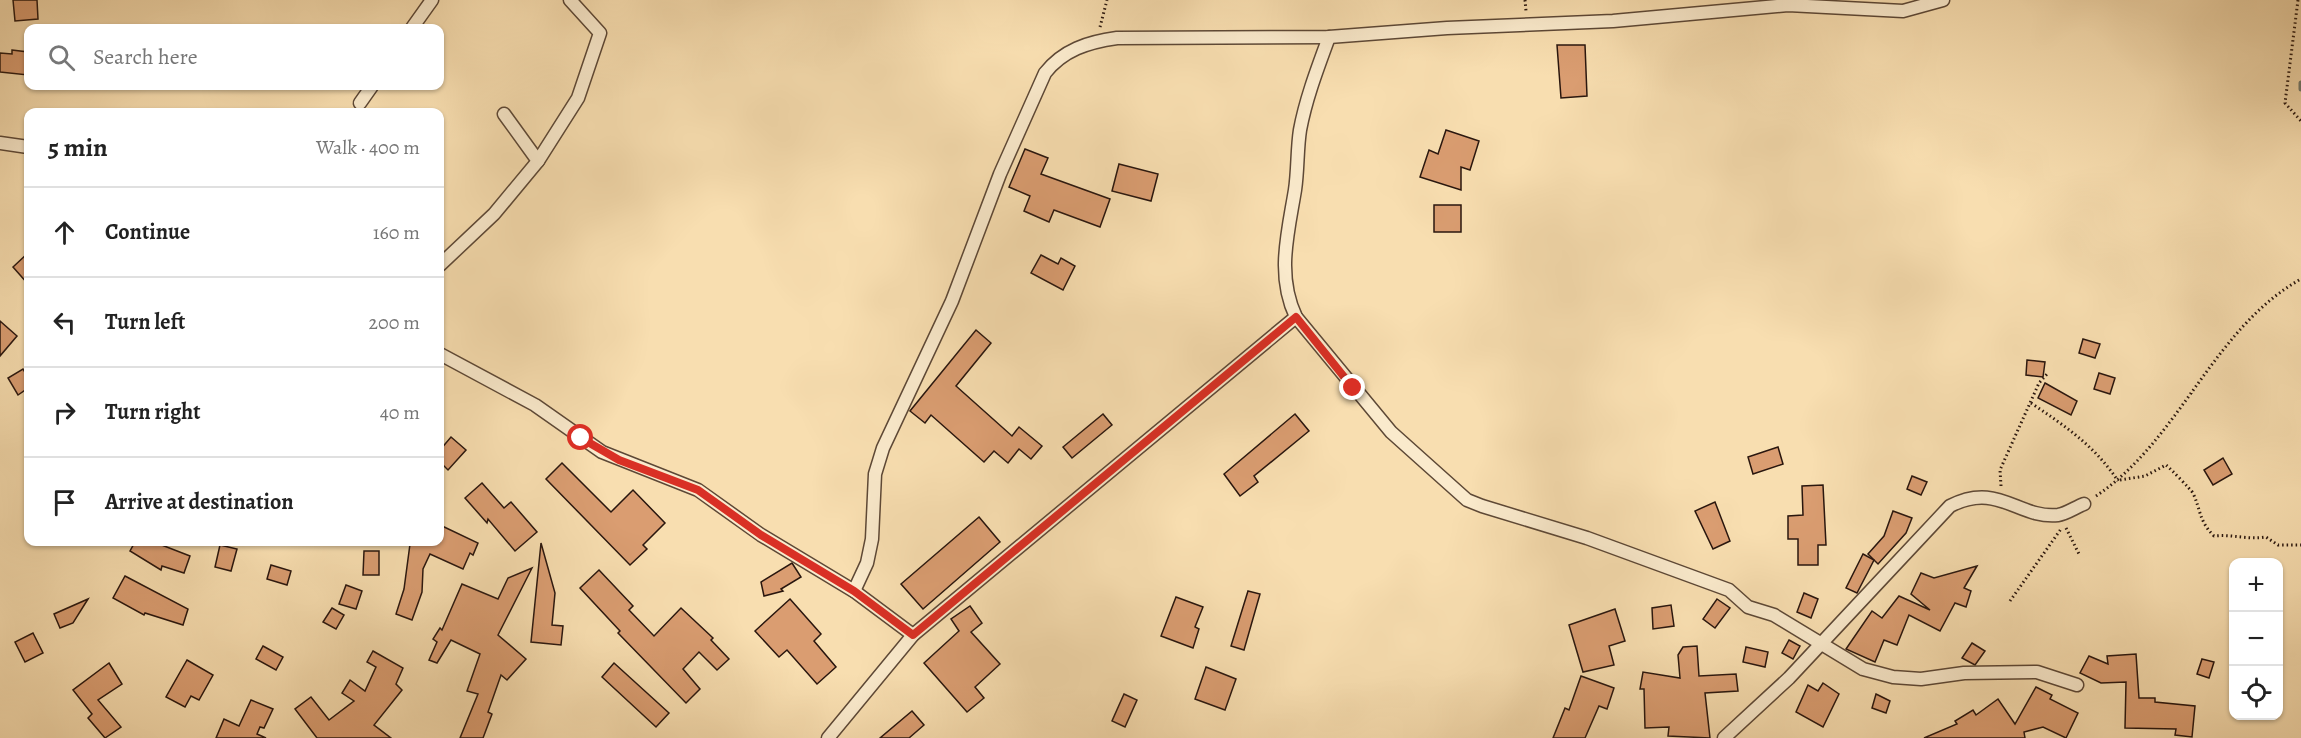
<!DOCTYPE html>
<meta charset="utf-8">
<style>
:root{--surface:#fff;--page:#f2f2f2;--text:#222;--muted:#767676;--line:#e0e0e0}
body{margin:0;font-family:Alegreya,serif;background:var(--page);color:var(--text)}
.controls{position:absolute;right:18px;bottom:18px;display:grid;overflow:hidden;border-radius:12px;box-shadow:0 2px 4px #0004}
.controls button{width:54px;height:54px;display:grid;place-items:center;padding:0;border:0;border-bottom:2px solid var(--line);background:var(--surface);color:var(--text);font:30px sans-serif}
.stop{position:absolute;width:18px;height:18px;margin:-14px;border:4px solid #d93025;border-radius:50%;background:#fff}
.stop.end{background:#d93025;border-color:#fff;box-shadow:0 2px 6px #0008}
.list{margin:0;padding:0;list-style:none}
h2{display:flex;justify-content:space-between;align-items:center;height:78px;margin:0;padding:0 24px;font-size:26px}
h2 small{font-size:20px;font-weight:400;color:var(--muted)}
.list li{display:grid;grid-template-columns:39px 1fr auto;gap:18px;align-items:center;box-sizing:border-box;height:90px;padding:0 24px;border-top:2px solid var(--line)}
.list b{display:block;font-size:22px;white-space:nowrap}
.list em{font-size:20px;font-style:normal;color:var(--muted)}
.icon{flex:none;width:33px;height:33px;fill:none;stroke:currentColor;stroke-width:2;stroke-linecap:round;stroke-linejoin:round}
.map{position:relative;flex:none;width:2301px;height:738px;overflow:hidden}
.search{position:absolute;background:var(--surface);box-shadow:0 2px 4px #0004;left:24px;top:24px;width:420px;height:66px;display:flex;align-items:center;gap:15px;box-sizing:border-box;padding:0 21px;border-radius:12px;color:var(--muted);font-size:22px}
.panel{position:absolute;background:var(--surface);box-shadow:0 2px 4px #0004;left:24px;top:108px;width:420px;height:438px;border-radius:12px}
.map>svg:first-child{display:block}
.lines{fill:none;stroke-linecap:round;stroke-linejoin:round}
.stream{stroke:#6f796f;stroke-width:5}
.building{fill:#da9d71;stroke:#29160e;stroke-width:1.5}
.minor-casing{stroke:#5d4836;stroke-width:15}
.path{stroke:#29160e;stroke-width:3;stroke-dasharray:1.5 3;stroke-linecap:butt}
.minor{stroke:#faeacc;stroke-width:12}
.route{stroke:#d93025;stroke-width:8}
</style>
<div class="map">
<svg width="2301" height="738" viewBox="0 0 2301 738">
<rect width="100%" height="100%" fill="#f8deb0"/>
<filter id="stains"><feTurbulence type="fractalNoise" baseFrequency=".00333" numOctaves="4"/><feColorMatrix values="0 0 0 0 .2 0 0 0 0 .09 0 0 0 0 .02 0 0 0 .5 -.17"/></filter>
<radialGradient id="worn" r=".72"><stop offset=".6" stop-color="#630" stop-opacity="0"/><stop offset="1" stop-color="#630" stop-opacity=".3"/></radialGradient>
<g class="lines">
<!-- stream -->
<polyline class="stream" points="2301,83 2301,89"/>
</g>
<!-- building -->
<g class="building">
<polygon points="13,0 37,0 38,19 15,21"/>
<polygon points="1557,45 1585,45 1587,96 1561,98"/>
<polygon points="12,50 28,52 28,75 0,72 0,53 12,54"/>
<polygon points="1446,130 1479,141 1470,170 1461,167 1461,190 1420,177 1429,150 1438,154"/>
<polygon points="1025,149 1048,158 1041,174 1110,199 1100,227 1054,210 1049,222 1024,211 1030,196 1009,187"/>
<polygon points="1119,164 1158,174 1151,201 1112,191"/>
<rect x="1434" y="205" width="27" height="27"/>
<polygon points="28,253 28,284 13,267"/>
<polygon points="1041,255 1058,264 1061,258 1075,266 1063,290 1031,273"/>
<polygon points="0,321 17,336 0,356"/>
<polygon points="976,330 991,343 956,386 1012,436 1019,427 1042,446 1031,459 1019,449 1008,463 994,451 984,462 931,415 925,423 910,411"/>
<polygon points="2083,339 2100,344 2095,358 2079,353"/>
<polygon points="2027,360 2045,362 2043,377 2026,375"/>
<polygon points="23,369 28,378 28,388 18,395 8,378"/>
<polygon points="2099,373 2115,378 2110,394 2094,389"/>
<polygon points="2045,383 2077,401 2071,415 2038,398"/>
<polygon points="1103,414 1112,425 1072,458 1063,447"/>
<polygon points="1295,414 1309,431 1254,476 1258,482 1240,496 1224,474"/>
<polygon points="451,437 466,450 448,470 440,462 440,450"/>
<polygon points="1778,447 1783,464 1753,474 1748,457"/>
<polygon points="2223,458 2232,474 2213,485 2204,470"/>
<polygon points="562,463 611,512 633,490 665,523 643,545 647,549 630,565 546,479"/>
<polygon points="1912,476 1927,482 1921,495 1907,489"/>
<polygon points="482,483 504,508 511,502 537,532 515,551 488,519 487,523 465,498"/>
<polygon points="1823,485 1826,545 1818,545 1818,565 1798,565 1798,539 1788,539 1788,516 1803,515 1802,486"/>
<polygon points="1715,502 1730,541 1713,549 1695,511"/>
<polygon points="1893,511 1912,518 1906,533 1878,564 1868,554 1884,536"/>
<polygon points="979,517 1000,542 923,609 901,584"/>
<polygon points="440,525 478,543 473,555 470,553 463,569 430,554 423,569 422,592 412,620 396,614 404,589 410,544 404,542 440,542"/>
<polygon points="135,542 154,542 190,556 184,573 162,566 161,570 130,551"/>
<polygon points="541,543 555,593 552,625 563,626 561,645 531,642"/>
<polygon points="220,545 237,549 231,571 215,567"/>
<polygon points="364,551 379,551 379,575 363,575"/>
<polygon points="1863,554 1874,560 1857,593 1846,588"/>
<polygon points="792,563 801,577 781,589 783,591 764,596 761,582"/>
<polygon points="271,565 291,571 287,585 267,579"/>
<polygon points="1977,566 1964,588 1971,591 1966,607 1955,603 1940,631 1909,615 1897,645 1884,640 1875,662 1846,649 1872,611 1882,618 1899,596 1930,610 1911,594 1921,573 1934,578"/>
<polygon points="532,568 498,635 526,659 507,680 501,675 488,712 492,714 483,738 460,738 478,694 467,691 480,654 451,640 437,663 429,660 437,642 433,639 440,628 442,630 462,584 498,599 508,578"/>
<polygon points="599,570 633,606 629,610 654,636 681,608 713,638 711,640 729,659 717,670 699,652 683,669 700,689 686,703 618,633 620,631 580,588"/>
<polygon points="125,576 188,609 183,625 145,613 144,615 113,598"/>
<polygon points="346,585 362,591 356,609 339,604"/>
<polygon points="1248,591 1260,594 1244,650 1231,646"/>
<polygon points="1804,593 1818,599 1811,618 1797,612"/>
<polygon points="1176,597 1203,607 1195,627 1199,629 1193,648 1161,636"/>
<polygon points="88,599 73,623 60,628 54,614"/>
<polygon points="790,599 821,634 814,641 836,667 817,684 787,650 779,657 755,631"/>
<polygon points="1717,599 1730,608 1715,628 1703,619"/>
<polygon points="1671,605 1674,626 1653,629 1652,608"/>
<polygon points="970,606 982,623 971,632 1000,664 975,687 984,698 967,712 924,663 959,631 951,619"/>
<polygon points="332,608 344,615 336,629 323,622"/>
<polygon points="1615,609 1625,641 1609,646 1614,665 1583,672 1569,625"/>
<polygon points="33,633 43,653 25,662 15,642"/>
<polygon points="1789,640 1800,646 1793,659 1782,653"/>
<polygon points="1972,643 1985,651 1975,665 1962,658"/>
<polygon points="263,646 283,657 276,670 256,659"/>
<polygon points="1697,646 1699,676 1736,674 1738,691 1705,693 1710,738 1668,736 1669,727 1645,728 1644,689 1640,689 1643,672 1680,678 1678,655 1683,647"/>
<polygon points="1746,647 1768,652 1765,667 1743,662"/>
<polygon points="373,651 403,668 396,684 402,690 374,725 391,738 317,738 295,709 311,697 329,720 354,701 342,693 350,680 365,691 376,667 367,662"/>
<polygon points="2136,654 2139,698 2155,698 2155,702 2195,706 2192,737 2175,735 2176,729 2125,728 2126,682 2101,683 2080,673 2089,656 2108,664 2107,656"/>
<polygon points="2202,659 2214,662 2209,678 2197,674"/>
<polygon points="187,660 213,675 199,700 191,696 185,707 166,697"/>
<polygon points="109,663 122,684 98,700 121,727 105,738 88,718 92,714 73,690"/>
<polygon points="614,663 669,713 656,727 602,677"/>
<polygon points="1206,667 1236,679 1225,710 1195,699"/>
<polygon points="1581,676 1614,688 1607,709 1599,706 1585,738 1553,738 1565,708 1569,710"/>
<polygon points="1823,683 1839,694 1823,727 1796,712 1808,685 1818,691"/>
<polygon points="2036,687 2052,695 2050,699 2078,713 2066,738 2043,727 2024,732 2025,738 1924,738 1957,724 1955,721 1973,710 1976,715 1998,699 2015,724"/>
<polygon points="1124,694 1137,700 1125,727 1112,721"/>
<polygon points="1876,694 1890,701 1886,713 1872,708"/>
<polygon points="251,700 273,709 264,728 260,727 257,734 266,738 216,738 224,719 239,726"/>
<polygon points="912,711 924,725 909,738 880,738"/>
</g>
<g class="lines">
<!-- minor casing -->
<g class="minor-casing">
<g id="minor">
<polyline points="412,28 432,0"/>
<path d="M1329,37C1318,67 1306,98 1300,130C1297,149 1298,170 1295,190C1288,233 1276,275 1296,317L1391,432L1467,500L1482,506L1587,538L1729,590L1748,607L1774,615L1863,669L1893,677L1921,679L1964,673L2037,672L2077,685"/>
<polyline points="360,103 372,86"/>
<polyline points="0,143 28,147"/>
<polyline points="538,161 578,98 600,33 570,0"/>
<polyline points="440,265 494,214 538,161 504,114"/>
<polyline points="440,354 535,405 602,452 698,490 761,535 854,591 913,635"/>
<path d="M854,591L867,563L872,539L875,474L883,448L952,301L1000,174L1045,73C1063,50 1088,42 1117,38L1329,37L1447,28L1613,21L1788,5L1903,11L1943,0"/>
<polyline points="828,738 913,635 1296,317"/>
<path d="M1724,738L1789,678L1950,506C1998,481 2018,519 2058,515C2066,514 2076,507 2084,504"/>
</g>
</g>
<!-- path -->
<g class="path">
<polyline points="1525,0 1526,11"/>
<polyline points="2298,0 2285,103 2301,121"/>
<polyline points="1100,27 1107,0"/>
<path d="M2031,403C2065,426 2095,446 2118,481"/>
<path d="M2120,480L2145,476L2166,465C2171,469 2191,490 2193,493C2201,511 2199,521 2214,536C2232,534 2248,540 2266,537L2278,545H2301"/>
<polyline points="2001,486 2000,470 2039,383 2048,373"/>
<path d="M2096,496C2180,440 2213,328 2301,279"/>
<polyline points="2066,528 2080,556"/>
<polyline points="2010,601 2061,529"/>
</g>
<!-- minor -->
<use href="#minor" class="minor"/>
</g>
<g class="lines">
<!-- route -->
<polyline class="route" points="581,438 619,460 698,490 761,535 854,591 913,635 1296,317 1353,388"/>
</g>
<rect width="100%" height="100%" filter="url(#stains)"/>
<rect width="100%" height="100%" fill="url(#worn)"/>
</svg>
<div class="controls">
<button>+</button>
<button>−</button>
<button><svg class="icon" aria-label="locate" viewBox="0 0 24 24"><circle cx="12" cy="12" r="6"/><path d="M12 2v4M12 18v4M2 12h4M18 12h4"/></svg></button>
</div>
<div class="stop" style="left:581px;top:438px"></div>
<div class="stop end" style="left:1353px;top:388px"></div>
<div class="search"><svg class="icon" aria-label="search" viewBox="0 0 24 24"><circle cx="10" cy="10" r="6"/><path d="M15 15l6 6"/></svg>Search here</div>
<section class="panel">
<h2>5 min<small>Walk · 400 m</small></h2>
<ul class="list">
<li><svg class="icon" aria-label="ahead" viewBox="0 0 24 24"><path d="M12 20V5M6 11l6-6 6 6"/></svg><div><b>Continue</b></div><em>160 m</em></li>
<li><svg class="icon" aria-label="left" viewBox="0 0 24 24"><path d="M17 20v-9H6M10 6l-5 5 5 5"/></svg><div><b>Turn left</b></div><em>200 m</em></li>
<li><svg class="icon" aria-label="right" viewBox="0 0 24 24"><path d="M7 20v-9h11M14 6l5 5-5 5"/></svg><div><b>Turn right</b></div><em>40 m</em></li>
<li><svg class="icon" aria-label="arrive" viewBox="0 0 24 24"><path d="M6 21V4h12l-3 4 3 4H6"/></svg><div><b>Arrive at destination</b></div></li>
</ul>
</section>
</div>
